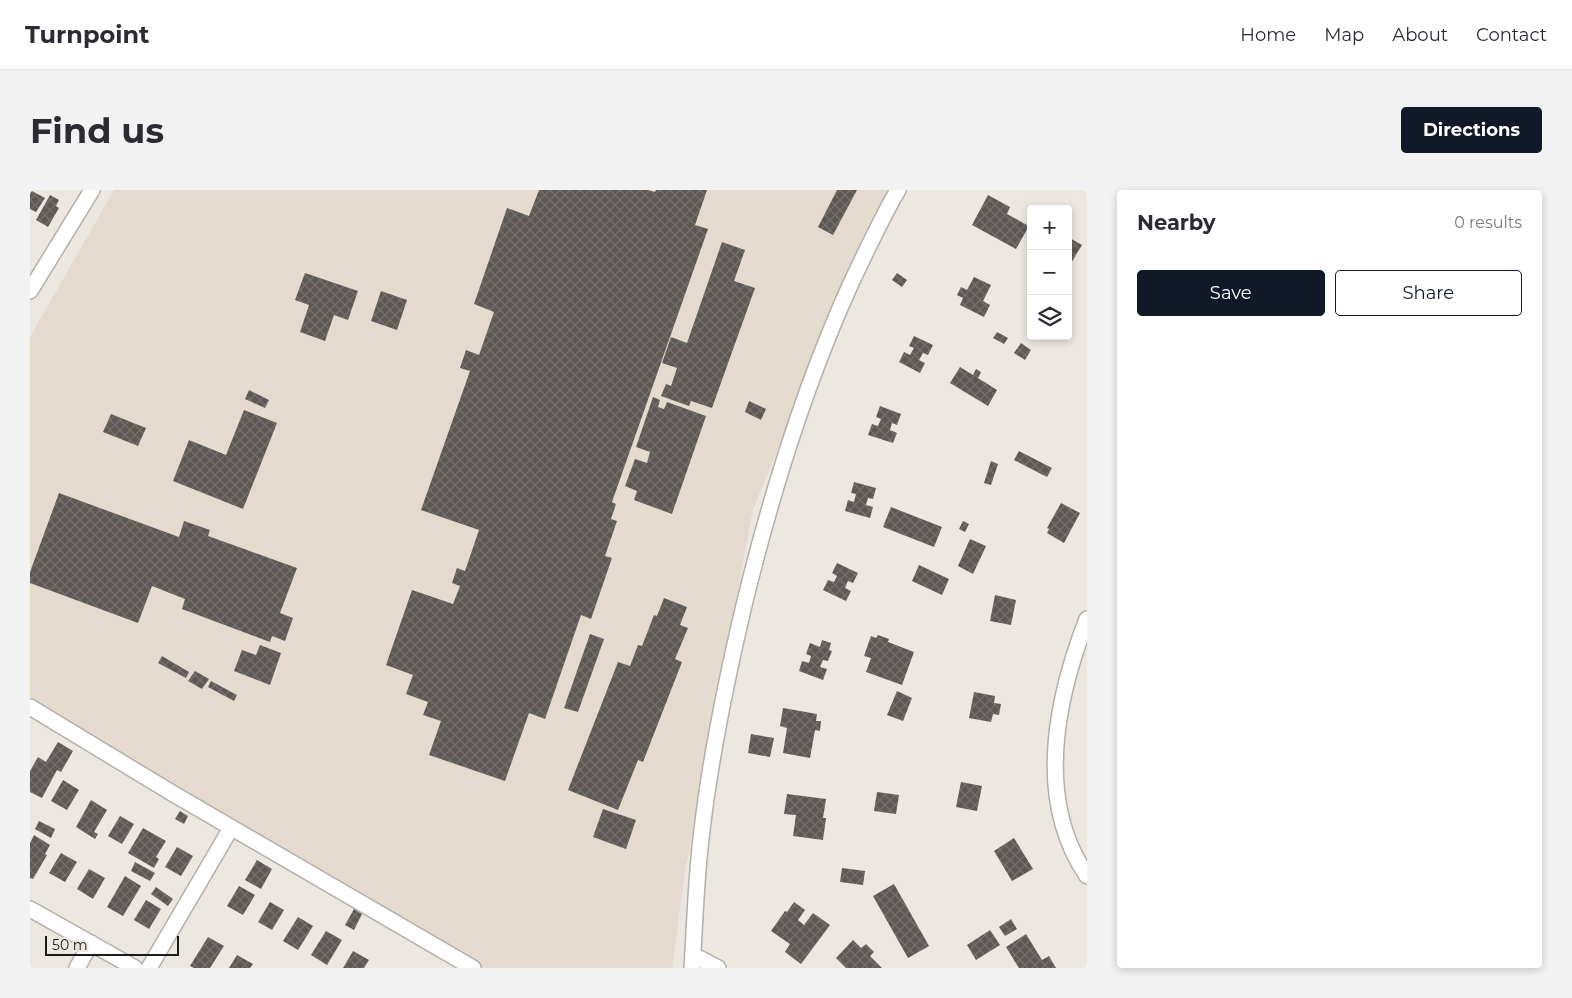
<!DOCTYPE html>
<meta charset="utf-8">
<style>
:root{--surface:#fff;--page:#f2f2f3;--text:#2b2b33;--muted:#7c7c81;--line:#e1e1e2;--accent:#111827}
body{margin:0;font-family:Montserrat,sans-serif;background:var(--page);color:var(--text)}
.controls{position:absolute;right:15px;top:15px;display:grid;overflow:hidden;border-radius:5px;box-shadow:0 2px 8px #0003}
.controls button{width:45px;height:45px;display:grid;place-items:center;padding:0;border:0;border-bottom:1px solid var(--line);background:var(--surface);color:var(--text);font:25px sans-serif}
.scale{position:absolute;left:15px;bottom:12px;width:134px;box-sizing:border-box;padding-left:5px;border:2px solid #1c1a18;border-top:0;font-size:14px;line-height:18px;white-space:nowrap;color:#1c1a18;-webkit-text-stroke:4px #ece7e1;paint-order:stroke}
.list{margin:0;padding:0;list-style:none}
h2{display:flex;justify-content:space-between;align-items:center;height:65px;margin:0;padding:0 20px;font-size:21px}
h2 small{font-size:16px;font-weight:400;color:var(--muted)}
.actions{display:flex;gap:10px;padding:15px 20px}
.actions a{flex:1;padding:11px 0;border:1px solid var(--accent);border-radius:5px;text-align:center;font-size:18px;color:var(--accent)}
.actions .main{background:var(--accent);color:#fff}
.icon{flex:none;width:28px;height:28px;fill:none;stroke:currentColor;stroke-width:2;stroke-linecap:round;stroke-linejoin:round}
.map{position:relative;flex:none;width:1057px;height:778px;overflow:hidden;border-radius:5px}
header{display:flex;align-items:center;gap:30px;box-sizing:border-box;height:70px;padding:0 25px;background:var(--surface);border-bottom:1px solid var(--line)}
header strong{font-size:24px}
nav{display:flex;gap:28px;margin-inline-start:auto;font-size:18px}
.intro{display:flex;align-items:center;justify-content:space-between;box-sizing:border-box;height:120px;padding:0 30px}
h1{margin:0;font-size:35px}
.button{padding:12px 22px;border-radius:5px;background:var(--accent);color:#fff;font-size:18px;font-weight:700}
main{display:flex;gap:30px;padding:0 30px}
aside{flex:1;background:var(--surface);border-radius:5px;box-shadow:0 2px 8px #0003}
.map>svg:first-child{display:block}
.built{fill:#e4dace}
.building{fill:url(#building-cross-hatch)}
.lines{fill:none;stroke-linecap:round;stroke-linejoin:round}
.street-casing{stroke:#b3afa9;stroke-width:18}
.street{stroke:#fff;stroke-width:15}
</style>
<header>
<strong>Turnpoint</strong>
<nav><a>Home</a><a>Map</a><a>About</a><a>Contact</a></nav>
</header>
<div class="intro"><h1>Find us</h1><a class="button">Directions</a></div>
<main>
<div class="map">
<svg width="1057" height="778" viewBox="0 0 1057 778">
<defs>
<pattern id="building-cross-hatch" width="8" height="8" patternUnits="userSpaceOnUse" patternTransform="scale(1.25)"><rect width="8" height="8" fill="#5e5855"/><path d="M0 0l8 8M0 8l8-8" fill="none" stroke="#75706e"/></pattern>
</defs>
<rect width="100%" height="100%" fill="#ece7e1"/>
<!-- built -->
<polygon class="built" points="84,0 857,0 723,319 655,682 642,778 453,778 0,515 0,147"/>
<!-- building -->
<g class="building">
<polygon points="0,0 15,8 6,22 0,19"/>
<polygon points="509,0 618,0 625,2 626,0 677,0 665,35 678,39 582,312 586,314 581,329 587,331 575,366 582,368 561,429 551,425 515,529 499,523 475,591 399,565 411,531 393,525 398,512 376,504 383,485 356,475 382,400 423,414 430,396 422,393 427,378 435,381 449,340 391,320 440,181 430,178 436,160 449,165 464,122 444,114 477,18 499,26"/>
<polygon points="807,0 827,0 803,45 788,37"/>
<polygon points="20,5 29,10 26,16 29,18 18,37 6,30"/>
<polygon points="958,5 980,17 977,24 999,36 986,59 942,35"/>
<polygon points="1038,47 1052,55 1038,78"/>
<polygon points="692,52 715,60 704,91 725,98 682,218 661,211 659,216 631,206 636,194 641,196 647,178 632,173 641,147 657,153"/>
<polygon points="275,83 328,101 318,130 304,125 295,151 270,142 279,115 265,110"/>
<polygon points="867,83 877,90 872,97 862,90"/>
<polygon points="944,87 961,95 953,111 960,115 954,127 930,115 933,108 927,105 931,97 937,100"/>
<polygon points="351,101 377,110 367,140 341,131"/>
<polygon points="967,142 978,148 974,154 963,148"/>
<polygon points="884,146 903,155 898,165 893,163 889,170 895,173 890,183 869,172 874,162 880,165 884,158 879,156"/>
<polygon points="991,153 1001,160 995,170 984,163"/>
<polygon points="930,177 943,185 946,179 951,182 948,188 967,200 958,216 920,193"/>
<polygon points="219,200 239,210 235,218 215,209"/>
<polygon points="623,207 630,210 628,217 634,219 637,212 676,226 642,324 604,310 607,301 595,296 605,269 617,273 620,262 606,257"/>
<polygon points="719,211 736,219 731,230 715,222"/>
<polygon points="850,216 871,224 867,235 862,233 860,240 867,243 863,253 838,245 842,234 848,236 851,229 846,227"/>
<polygon points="214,220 247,233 213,319 143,291 159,250 196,265"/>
<polygon points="81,224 116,238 108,256 73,242"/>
<polygon points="989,261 1022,278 1017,287 984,270"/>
<polygon points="961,271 968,274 961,295 954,293"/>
<polygon points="824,292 846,298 843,309 838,308 836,315 843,317 840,328 815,321 818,310 824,312 826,304 821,303"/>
<polygon points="29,303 149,347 154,331 180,340 178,346 267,378 250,423 263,428 255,451 242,446 240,452 152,419 155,409 122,396 108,433 0,393 0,382"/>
<polygon points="1031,313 1050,323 1034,353 1017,343 1019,339 1017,338"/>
<polygon points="861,317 912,337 904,357 853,337"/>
<polygon points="933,331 939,334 935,342 929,339"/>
<polygon points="940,349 956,356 943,384 928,376"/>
<polygon points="807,373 828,383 823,393 818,391 815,398 821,401 816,411 793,400 798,390 804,392 807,386 802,383"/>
<polygon points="889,375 919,389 912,405 882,391"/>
<polygon points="965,405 986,410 981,435 960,431"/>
<polygon points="634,408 657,417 650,435 658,438 645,469 652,472 613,572 608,570 588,620 538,600 588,472 600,476 608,455 612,456 624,425 627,426"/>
<polygon points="560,444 574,449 548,522 534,518"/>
<polygon points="848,445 859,449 858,452 884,462 872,495 836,482 841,468 834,466 841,446 846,448"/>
<polygon points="792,450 801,453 799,460 802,461 798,471 793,470 790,477 797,479 793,490 769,481 772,471 779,473 781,466 776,464 780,453 790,457"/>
<polygon points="230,455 251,463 240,495 204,481 212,460 226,465"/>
<polygon points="132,466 159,482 156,488 128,473"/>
<polygon points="165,481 179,489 172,499 158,491"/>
<polygon points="181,491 207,505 204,511 178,497"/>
<polygon points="867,501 882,508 873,531 857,525"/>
<polygon points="944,502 965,506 964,513 971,514 969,525 963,524 961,532 939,528"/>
<polygon points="753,518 787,524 786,531 791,531 790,541 785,540 780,568 753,563 757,538 750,536"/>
<polygon points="721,544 744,548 740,567 718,563"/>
<polygon points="28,552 43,561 31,582 27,580 12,608 0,602 0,581 8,567 16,572"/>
<polygon points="33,590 49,600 37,620 21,611"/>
<polygon points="931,592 952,596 947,621 926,617"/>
<polygon points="847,602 869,605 866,624 844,621"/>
<polygon points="757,604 796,609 793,628 796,628 793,650 763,646 766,625 754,624"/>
<polygon points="61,610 77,620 64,642 68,644 65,649 46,637"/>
<polygon points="573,619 606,630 596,659 563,647"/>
<polygon points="150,621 158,626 154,634 145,629"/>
<polygon points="90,626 104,634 92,654 78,646"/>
<polygon points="9,631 25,639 21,648 5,639"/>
<polygon points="113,638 136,651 126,667 129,669 124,678 98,663"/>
<polygon points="4,645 20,655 15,664 17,665 3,689 0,688 0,653"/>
<polygon points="984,648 1003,679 982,691 964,661"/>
<polygon points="147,657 163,666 151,686 135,677"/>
<polygon points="31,663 47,672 35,692 19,683"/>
<polygon points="227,670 242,679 231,699 215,690"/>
<polygon points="105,672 125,683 120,691 101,681"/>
<polygon points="812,678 835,681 833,695 810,692"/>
<polygon points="59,679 75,688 63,709 47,699"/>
<polygon points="95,686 111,696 93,726 77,717"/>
<polygon points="864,694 899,756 878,768 843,706"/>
<polygon points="209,696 225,705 213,725 197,716"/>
<polygon points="126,697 143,709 138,716 121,704"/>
<polygon points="116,710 131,719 119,739 104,730"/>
<polygon points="240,712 254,720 242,740 228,732"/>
<polygon points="764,712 775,720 768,730 774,735 783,723 800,735 771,774 755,762 760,754 741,741 755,721 757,722"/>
<polygon points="324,719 332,724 324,740 315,735"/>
<polygon points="268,727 283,736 268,760 253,751"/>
<polygon points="981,729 987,739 975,746 969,737"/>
<polygon points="960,740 970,755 946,770 937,755"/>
<polygon points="296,741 312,750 297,775 281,765"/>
<polygon points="996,744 1012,770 1019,766 1026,778 989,778 976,757"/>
<polygon points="178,747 194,756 180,778 164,778 160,776"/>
<polygon points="823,750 831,758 836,754 844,762 840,766 852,778 816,778 806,768"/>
<polygon points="323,761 339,770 334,778 313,778"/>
<polygon points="207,765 223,774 220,778 199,778"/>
</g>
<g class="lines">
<!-- street casing -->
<g class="street-casing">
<g id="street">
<polyline points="0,101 62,0"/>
<path d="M1057,429C1026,509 1005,610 1057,686"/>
<polyline points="0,517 142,603 443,778"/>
<polyline points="0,719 105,778"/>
<polyline points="663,765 688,778"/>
<polyline points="47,778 61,753"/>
<polyline points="119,778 201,638"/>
<path d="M662,778C665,732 666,686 672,640C681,563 697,487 715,411C742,301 775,194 822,91C837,60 851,29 868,0"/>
</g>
</g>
<!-- street -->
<use href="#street" class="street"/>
</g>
</svg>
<div class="controls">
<button>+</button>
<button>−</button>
<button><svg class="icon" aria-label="layers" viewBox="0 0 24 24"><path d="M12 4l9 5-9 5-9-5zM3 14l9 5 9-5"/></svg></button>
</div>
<div class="scale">50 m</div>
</div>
<aside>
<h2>Nearby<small>0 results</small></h2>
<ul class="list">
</ul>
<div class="actions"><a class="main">Save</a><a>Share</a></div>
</aside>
</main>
